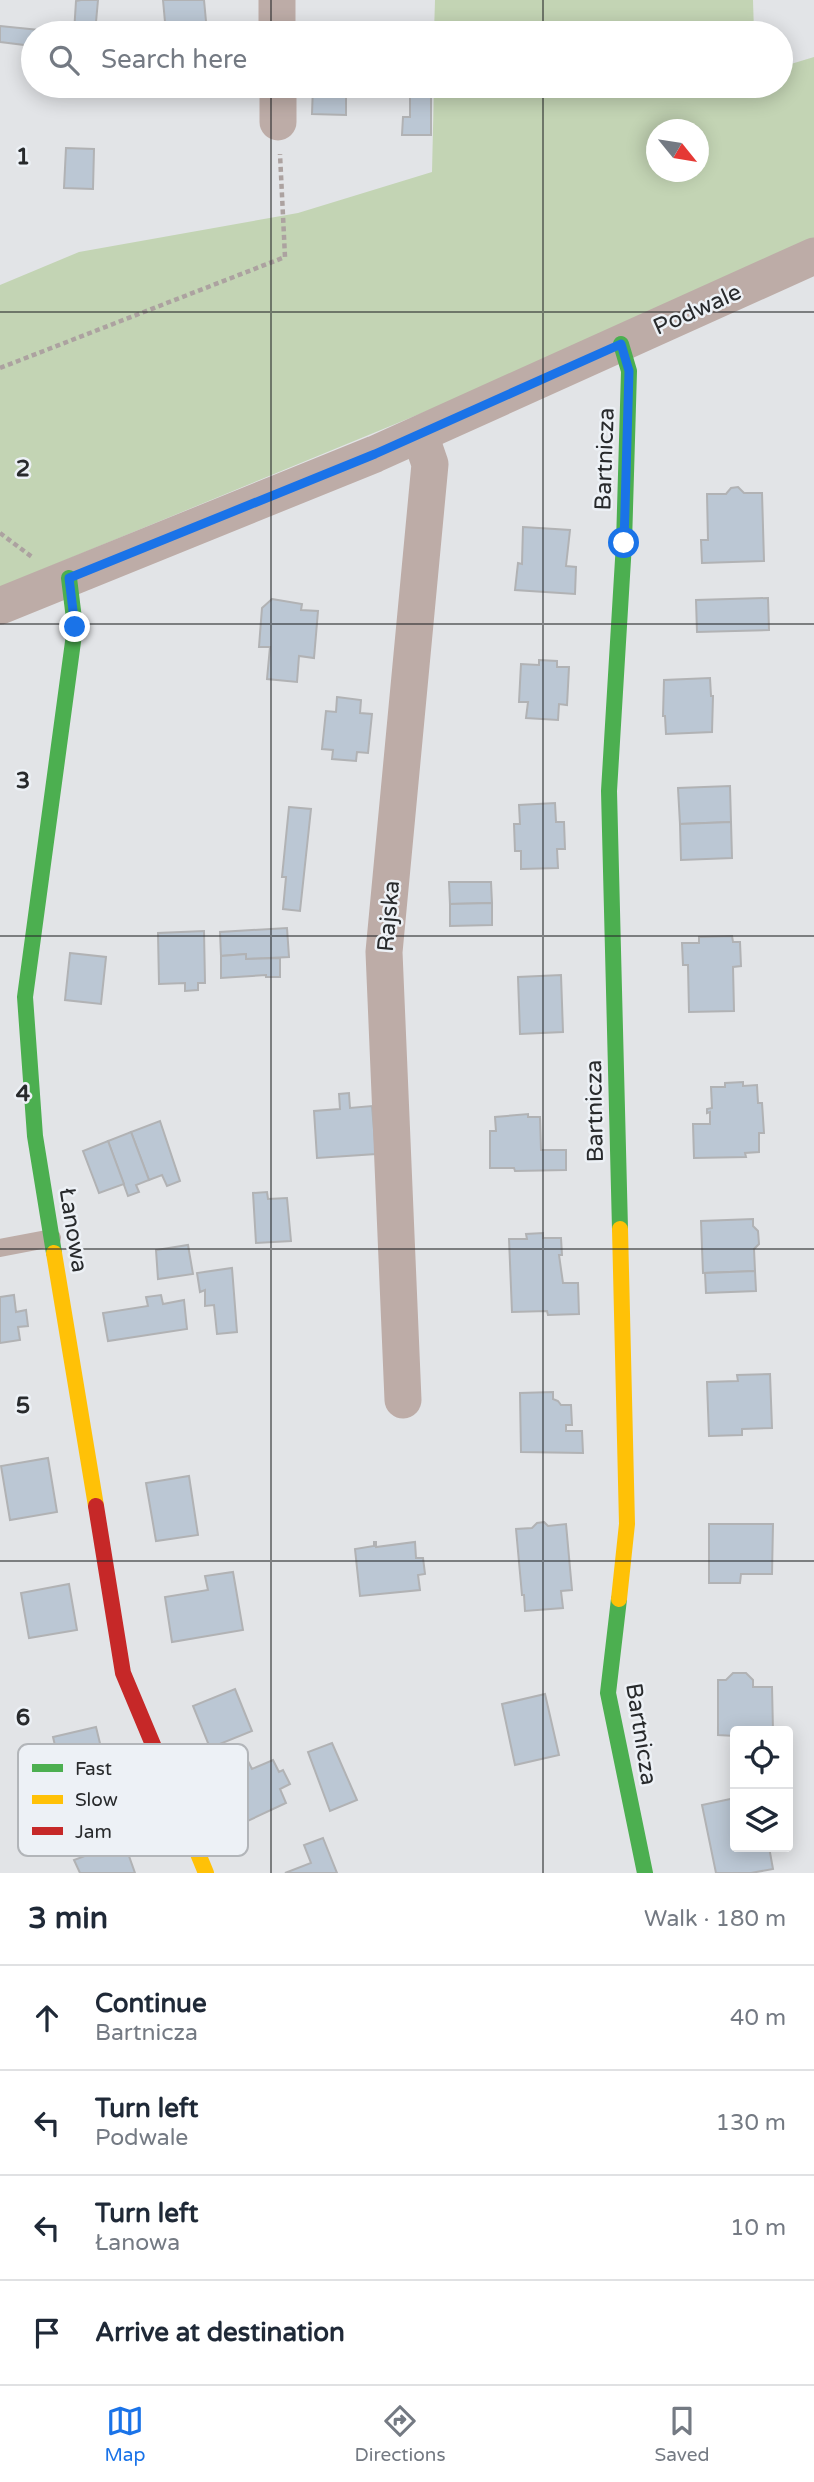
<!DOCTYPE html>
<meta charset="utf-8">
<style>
:root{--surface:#fff;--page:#f6f6f7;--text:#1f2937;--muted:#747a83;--line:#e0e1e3;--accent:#1a73e8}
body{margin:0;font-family:"Varela Round",sans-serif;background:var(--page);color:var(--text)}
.controls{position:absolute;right:21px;bottom:21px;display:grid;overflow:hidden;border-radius:7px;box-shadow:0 4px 18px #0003}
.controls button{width:63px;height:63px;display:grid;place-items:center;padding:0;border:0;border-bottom:2px solid var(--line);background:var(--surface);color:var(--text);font:35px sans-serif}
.compass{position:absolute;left:646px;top:119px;width:63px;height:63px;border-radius:50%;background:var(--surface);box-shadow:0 4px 18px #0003;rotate:120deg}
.stop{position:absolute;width:21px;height:21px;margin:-16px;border:5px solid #1a73e8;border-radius:50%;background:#fff}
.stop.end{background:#1a73e8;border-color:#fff;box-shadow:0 2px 7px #0008}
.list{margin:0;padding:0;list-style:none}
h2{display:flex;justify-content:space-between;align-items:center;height:91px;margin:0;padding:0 28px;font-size:30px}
h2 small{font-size:23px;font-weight:400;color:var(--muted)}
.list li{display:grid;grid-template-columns:46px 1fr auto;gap:21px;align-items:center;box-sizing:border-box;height:105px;padding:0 28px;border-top:2px solid var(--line)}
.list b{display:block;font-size:26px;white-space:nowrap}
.list p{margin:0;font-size:23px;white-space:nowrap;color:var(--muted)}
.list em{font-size:23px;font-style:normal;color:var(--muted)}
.icon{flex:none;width:38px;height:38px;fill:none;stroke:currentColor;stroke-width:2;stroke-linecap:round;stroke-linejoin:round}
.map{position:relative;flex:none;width:814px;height:1873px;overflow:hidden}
.search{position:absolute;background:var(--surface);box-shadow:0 4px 18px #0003;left:21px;right:21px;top:21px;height:77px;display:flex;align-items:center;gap:18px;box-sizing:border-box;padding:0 24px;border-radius:38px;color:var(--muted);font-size:26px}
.sheet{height:511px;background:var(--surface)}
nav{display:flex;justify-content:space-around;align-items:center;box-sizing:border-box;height:98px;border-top:2px solid var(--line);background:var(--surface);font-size:19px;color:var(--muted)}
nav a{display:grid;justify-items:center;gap:4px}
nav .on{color:var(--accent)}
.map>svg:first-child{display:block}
.green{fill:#c3d4b4;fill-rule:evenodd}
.building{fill:#bbc7d4;stroke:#b1b2b4;stroke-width:2}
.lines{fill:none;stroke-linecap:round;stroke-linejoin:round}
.path{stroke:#aca2a0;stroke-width:4.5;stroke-dasharray:5 3.5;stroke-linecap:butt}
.lane{stroke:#bdaca7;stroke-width:18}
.street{stroke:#bdaca7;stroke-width:37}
.fast{stroke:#4caf50;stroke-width:16}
.slow{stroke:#ffc107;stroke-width:16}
.jam{stroke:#c62828;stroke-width:16}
.route{stroke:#1a73e8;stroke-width:9}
.grid{fill:none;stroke:#282a2c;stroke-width:2;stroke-opacity:0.55}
.labels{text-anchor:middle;stroke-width:5;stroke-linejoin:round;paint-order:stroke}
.street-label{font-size:23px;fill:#282a2c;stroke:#edf1f6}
.key{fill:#edf1f6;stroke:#b2b5b9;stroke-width:2}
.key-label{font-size:19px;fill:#282a2c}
.grid-label{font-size:23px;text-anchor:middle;font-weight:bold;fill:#282a2c;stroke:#edf1f6;stroke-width:5;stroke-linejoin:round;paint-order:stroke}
</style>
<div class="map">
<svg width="814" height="1873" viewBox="0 0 814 1873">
<rect width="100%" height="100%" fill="#e2e4e7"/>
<!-- green -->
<g class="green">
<polygon points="435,0 753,0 754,33 434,33"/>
<path d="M814,57V239L541,364L0,587V285L79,252L298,213L432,172L434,86H781V67ZM656,130H698V172H656Z"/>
</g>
<!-- building -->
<g class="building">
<polygon points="81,0 98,0 95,33 74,33 76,1"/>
<polygon points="163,0 204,0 207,32 166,33"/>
<polygon points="0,26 69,33 33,33 33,46 0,42"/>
<polygon points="313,86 364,86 363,96 346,96 346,115 312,114"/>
<polygon points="410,89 431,89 431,135 402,135 403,117 410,117"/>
<polygon points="66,148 94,149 93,189 64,188"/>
<polygon points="738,487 744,493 762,493 764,561 702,563 701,540 708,540 707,494 726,494 731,488"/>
<polygon points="523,527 570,530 566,566 576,567 575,594 515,590 518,563 522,564"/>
<polygon points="768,598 769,630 697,632 696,600"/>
<polygon points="272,599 302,604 301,610 318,611 314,658 299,656 297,682 267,679 270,647 259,647 262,608"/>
<polygon points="539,660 557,661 557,667 569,667 567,705 559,704 558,720 526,718 528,702 519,702 521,664 539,665"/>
<polygon points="710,678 711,696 713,696 712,732 666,734 665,716 663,716 664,680"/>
<polygon points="337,697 361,700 360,713 372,714 368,753 357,752 356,761 332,759 333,750 322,749 326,711 336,712"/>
<polygon points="730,786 731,822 680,824 678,788"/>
<polygon points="555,803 556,822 564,822 565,849 557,849 558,868 521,869 521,851 515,851 514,824 520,824 519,805"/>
<polygon points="289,807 311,809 300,911 283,909 286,877 282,877"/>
<polygon points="731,822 732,858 681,860 680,824"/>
<polygon points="449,882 491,882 492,903 450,904"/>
<polygon points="492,903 492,925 450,926 450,904"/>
<polygon points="287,928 289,957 246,959 246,954 221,956 220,932"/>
<polygon points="204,931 205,983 198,983 198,990 185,991 185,983 159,984 158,933"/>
<polygon points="732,936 733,942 740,942 741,966 733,967 734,1011 689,1012 688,965 683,965 682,943 699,943 699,937"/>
<polygon points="70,953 106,957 101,1004 65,1000"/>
<polygon points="246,954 246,959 280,958 280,977 266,977 266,975 221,978 221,956"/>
<polygon points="561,975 563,1032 520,1034 518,977"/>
<polygon points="743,1082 743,1086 757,1085 758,1103 762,1103 764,1133 759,1133 759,1152 745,1153 746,1157 694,1158 693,1124 710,1124 710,1112 707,1113 707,1109 712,1108 711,1087 725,1087 725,1083"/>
<polygon points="349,1093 350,1108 372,1106 376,1154 317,1158 314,1111 340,1109 339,1094"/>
<polygon points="528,1114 528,1117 540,1117 541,1150 566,1150 566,1170 515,1171 514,1168 490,1168 490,1131 496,1131 495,1117"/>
<polygon points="160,1121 180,1181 167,1186 162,1175 149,1180 131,1132"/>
<polygon points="131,1132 149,1180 136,1185 139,1192 128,1196 108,1141"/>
<polygon points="108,1141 124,1184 99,1193 83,1151"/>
<polygon points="267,1192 268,1199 287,1198 291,1241 256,1243 253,1193"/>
<polygon points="753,1219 753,1226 758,1231 759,1244 754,1249 755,1271 703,1273 701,1221"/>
<polygon points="543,1233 543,1238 561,1238 562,1255 559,1255 563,1283 578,1283 579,1314 548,1315 547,1311 512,1312 509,1239 527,1239 526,1234"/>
<polygon points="188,1245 193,1274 158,1279 156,1250"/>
<polygon points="232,1268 237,1332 217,1334 214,1305 205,1306 205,1290 200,1292 197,1273"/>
<polygon points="755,1271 756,1291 706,1293 705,1273"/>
<polygon points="14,1295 16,1312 26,1310 28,1326 18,1327 20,1340 0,1343 0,1297"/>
<polygon points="161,1295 163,1304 184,1300 187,1329 108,1341 103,1313 148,1306 146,1297"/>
<polygon points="770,1374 772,1428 742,1429 742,1435 709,1436 707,1382 738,1381 737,1375"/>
<polygon points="553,1392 553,1399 558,1401 561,1405 571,1405 572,1425 566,1425 566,1431 582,1431 583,1453 521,1452 520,1393"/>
<polygon points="48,1458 57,1512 10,1520 1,1466"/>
<polygon points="189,1476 198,1535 156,1541 146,1483"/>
<polygon points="544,1522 548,1526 566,1524 572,1590 561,1591 563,1608 525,1611 524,1595 522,1595 516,1529 532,1528 537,1523"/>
<polygon points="709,1524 773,1524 772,1574 741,1574 740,1583 709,1583"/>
<polygon points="374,1542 376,1542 376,1547 415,1542 416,1558 423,1558 425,1574 418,1575 420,1590 360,1596 355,1549 374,1546"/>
<polygon points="233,1572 243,1630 172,1642 165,1597 208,1590 205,1576"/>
<polygon points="69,1584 77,1630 29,1638 21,1593"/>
<polygon points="733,1673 746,1673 753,1680 753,1687 772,1687 773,1731 735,1731 735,1736 718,1735 718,1680 726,1680"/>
<polygon points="235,1689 252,1731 210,1748 193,1706"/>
<polygon points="545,1694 559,1755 515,1765 502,1704"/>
<polygon points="96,1727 107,1772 64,1783 53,1737"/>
<polygon points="332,1743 357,1800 330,1811 308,1752"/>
<polygon points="273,1760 279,1772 283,1770 290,1784 280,1789 286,1803 239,1825 220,1784 239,1775 235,1767 248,1761 252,1769"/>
<polygon points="735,1798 735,1847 769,1847 773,1869 751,1873 716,1873 702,1805"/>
<polygon points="118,1825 135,1873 80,1873 74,1860 85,1856 79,1842"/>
<polygon points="323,1838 337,1873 285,1873 311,1863 304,1845"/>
</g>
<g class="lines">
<!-- path -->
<g class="path">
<polyline points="0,368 285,257 280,154"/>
<polyline points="0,533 32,557"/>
</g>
<!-- lane -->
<polyline class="lane" points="0,1248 52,1238"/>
<!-- street -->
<g class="street">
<polyline points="277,0 277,33"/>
<polyline points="278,86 278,122"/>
<polyline points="0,606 375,454 814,256"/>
<polyline points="403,1400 384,952 430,464 420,435"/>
</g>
<!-- fast -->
<g class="fast">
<polyline points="620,1229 609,791 624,543 629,371 621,344"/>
<polyline points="54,1253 35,1136 25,997 75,627 69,578"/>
<polyline points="619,1599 608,1693 645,1873"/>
</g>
<!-- slow -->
<g class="slow">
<polyline points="54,1253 96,1506"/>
<polyline points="619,1599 627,1524 620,1229"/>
<polyline points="164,1771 206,1873"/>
</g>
<!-- jam -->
<polyline class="jam" points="96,1506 123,1673 164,1771"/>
</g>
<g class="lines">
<!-- route -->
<polyline class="route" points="75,627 69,578 375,454 621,344 629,371 624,543"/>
</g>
<!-- grid -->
<path class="grid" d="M271,0V33M543,0V33M271,86V1873M543,86V1873M0,312H814M0,624H814M0,936H814M0,1249H814M0,1561H814"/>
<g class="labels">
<!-- street labels -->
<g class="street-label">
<text transform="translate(697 309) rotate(-24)" y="8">Podwale</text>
<text transform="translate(604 459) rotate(-88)" y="8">Bartnicza</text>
<text transform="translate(388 916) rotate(-85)" y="8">Rajska</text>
<text transform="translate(594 1111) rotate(-91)" y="8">Bartnicza</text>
<text transform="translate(74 1230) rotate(81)" y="8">Łanowa</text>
<text transform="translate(642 1734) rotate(81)" y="8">Bartnicza</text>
</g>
</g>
<!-- legend -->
<rect x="18" y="1744" width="230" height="112" rx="10" class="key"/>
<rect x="32" y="1764" width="31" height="8" fill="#4caf50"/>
<rect x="32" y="1795" width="31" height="9" fill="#ffc107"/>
<rect x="32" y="1827" width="31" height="8" fill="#c62828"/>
<g class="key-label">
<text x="75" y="1775">Fast</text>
<text x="75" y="1806">Slow</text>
<text x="75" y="1838">Jam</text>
</g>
<g class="grid-label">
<text x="23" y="164">1</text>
<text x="23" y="476">2</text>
<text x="23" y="788">3</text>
<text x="23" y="1101">4</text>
<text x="23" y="1413">5</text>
<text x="23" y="1725">6</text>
</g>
</svg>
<div class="controls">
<button><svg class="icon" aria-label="locate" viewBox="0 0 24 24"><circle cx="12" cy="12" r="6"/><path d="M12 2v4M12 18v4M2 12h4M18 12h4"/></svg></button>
<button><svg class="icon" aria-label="layers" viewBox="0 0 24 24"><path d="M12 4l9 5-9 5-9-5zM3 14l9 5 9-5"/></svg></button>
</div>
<svg class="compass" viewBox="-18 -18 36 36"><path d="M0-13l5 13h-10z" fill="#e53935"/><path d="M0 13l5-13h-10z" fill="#747a83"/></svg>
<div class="stop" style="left:624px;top:543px"></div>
<div class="stop end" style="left:75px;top:627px"></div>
<div class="search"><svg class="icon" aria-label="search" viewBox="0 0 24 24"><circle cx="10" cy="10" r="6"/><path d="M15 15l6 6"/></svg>Search here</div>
</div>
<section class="sheet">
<h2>3 min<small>Walk · 180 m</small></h2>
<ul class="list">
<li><svg class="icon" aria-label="ahead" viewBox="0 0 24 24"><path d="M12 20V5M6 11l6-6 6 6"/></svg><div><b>Continue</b><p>Bartnicza</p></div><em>40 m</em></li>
<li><svg class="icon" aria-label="left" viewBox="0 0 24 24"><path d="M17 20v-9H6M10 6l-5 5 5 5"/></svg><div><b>Turn left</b><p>Podwale</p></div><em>130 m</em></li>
<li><svg class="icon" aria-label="left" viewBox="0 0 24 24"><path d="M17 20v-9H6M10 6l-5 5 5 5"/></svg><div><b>Turn left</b><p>Łanowa</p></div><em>10 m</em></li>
<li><svg class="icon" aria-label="arrive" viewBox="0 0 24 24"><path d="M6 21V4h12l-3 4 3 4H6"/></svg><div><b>Arrive at destination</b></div></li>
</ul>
</section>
<nav>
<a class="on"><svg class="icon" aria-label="map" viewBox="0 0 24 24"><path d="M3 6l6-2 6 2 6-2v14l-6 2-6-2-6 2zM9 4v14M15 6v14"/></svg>Map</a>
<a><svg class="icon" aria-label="directions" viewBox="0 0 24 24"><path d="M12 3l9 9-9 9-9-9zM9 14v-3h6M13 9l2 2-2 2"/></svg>Directions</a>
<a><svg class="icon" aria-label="saved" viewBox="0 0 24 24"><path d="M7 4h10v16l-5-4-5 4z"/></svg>Saved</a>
</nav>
